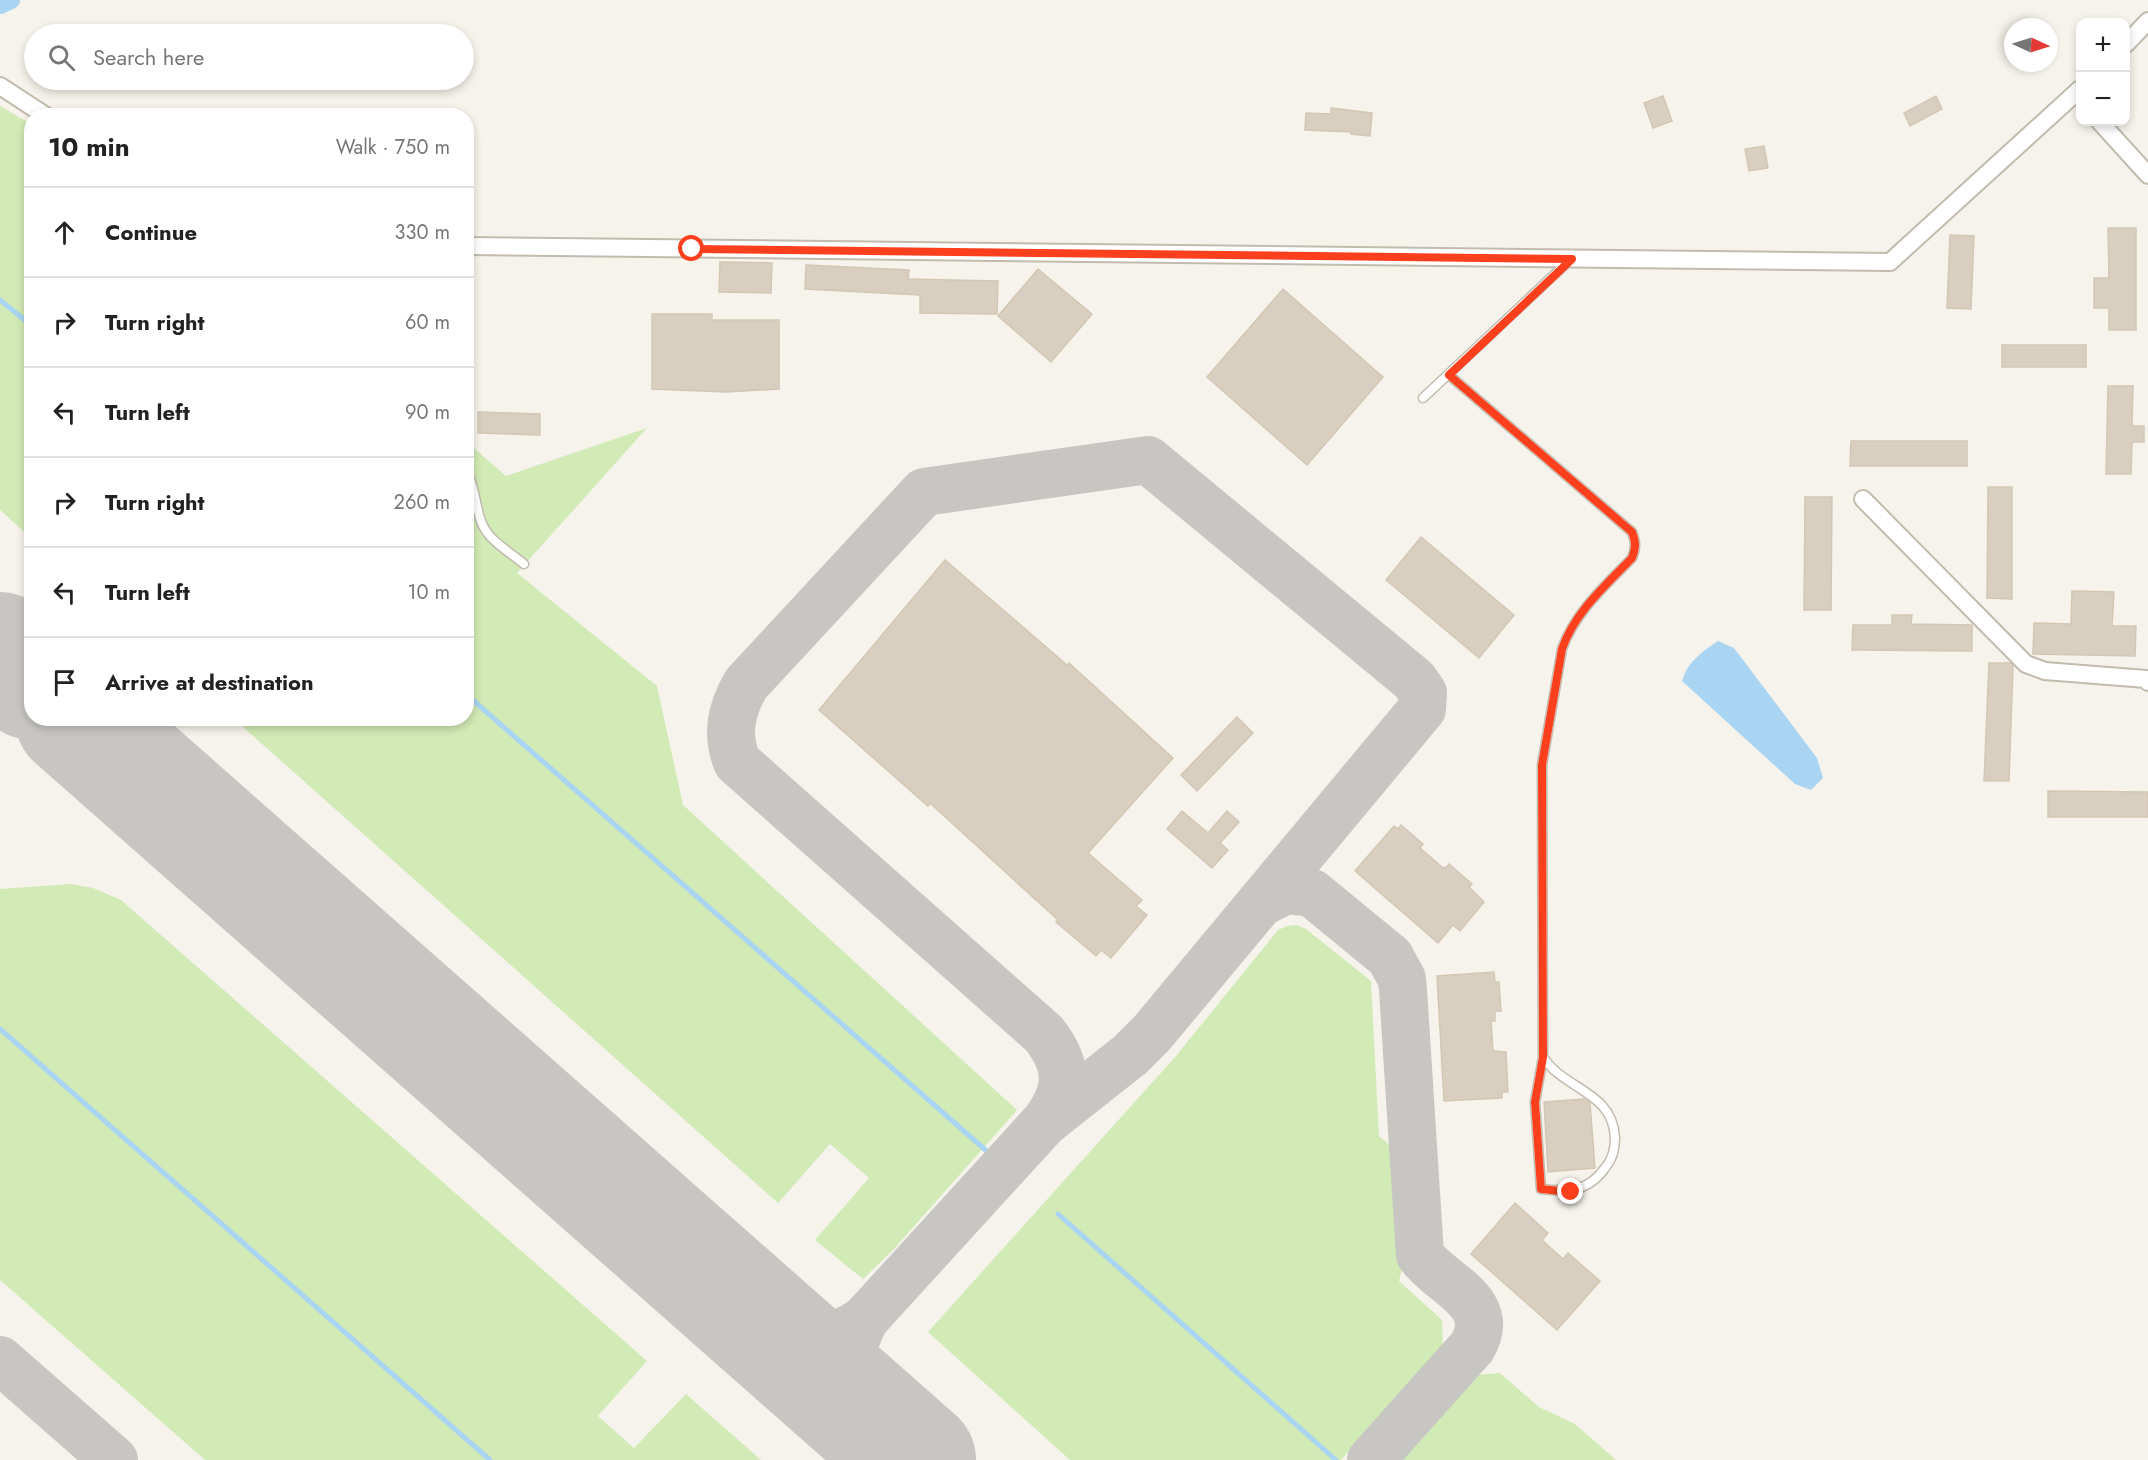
<!DOCTYPE html>
<meta charset="utf-8">
<style>
:root{--surface:#fff;--page:#f6f6f6;--text:#222;--muted:#767676;--line:#e0e0e0}
body{margin:0;font-family:Jost,sans-serif;background:var(--page);color:var(--text)}
.controls{position:absolute;right:18px;top:18px;display:grid;overflow:hidden;border-radius:12px;box-shadow:0 3px 9px #0003}
.controls button{width:54px;height:54px;display:grid;place-items:center;padding:0;border:0;border-bottom:2px solid var(--line);background:var(--surface);color:var(--text);font:30px sans-serif}
.compass{position:absolute;left:2004px;top:18px;width:54px;height:54px;border-radius:50%;background:var(--surface);box-shadow:0 3px 9px #0003;rotate:94deg}
.stop{position:absolute;width:18px;height:18px;margin:-14px;border:4px solid #fc3f1d;border-radius:50%;background:#fff}
.stop.end{background:#fc3f1d;border-color:#fff;box-shadow:0 2px 6px #0008}
.list{margin:0;padding:0;list-style:none}
h2{display:flex;justify-content:space-between;align-items:center;height:78px;margin:0;padding:0 24px;font-size:26px}
h2 small{font-size:20px;font-weight:400;color:var(--muted)}
.list li{display:grid;grid-template-columns:39px 1fr auto;gap:18px;align-items:center;box-sizing:border-box;height:90px;padding:0 24px;border-top:2px solid var(--line)}
.list b{display:block;font-size:22px;white-space:nowrap}
.list em{font-size:20px;font-style:normal;color:var(--muted)}
.icon{flex:none;width:33px;height:33px;fill:none;stroke:currentColor;stroke-width:2;stroke-linecap:round;stroke-linejoin:round}
.map{position:relative;flex:none;width:2148px;height:1460px;overflow:hidden}
.search{position:absolute;background:var(--surface);box-shadow:0 3px 9px #0003;left:24px;top:24px;width:450px;height:66px;display:flex;align-items:center;gap:15px;box-sizing:border-box;padding:0 21px;border-radius:33px;color:var(--muted);font-size:22px}
.panel{position:absolute;background:var(--surface);box-shadow:0 3px 9px #0003;left:24px;top:108px;width:450px;height:618px;border-radius:24px}
.map>svg:first-child{display:block}
.green{fill:#d2eab5}
.water{fill:#a9d4f2}
.lines{fill:none;stroke-linecap:round;stroke-linejoin:round}
.stream{stroke:#a9d4f2;stroke-width:5}
.canal{stroke:#a9d4f2;stroke-width:18}
.taxiway{stroke:#c8c6c3;stroke-width:48}
.runway{stroke:#c8c6c3;stroke-width:120}
.building{fill:#d8cfc1;stroke:#d3c7b4;stroke-width:1.5}
.lane-casing{stroke:#c2bbae;stroke-width:11}
.street-casing{stroke:#c2bbae;stroke-width:20}
.lane{stroke:#fff;stroke-width:8}
.street{stroke:#fff;stroke-width:16}
.route{stroke:#fc3f1d;stroke-width:8}
</style>
<div class="map">
<svg width="2148" height="1460" viewBox="0 0 2148 1460">
<rect width="100%" height="100%" fill="#f6f3ec"/>
<!-- green -->
<g class="green">
<polygon points="0,106 31,124 31,538 0,510"/>
<polygon points="647,428 517,573 657,686 683,805 1017,1110 893,1250 863,1279 815,1240 869,1178 830,1144 778,1203 234,719 466,718 467,442 506,476"/>
<polygon points="71,884 93,888 121,900 647,1361 598,1416 634,1448 686,1394 761,1460 205,1460 0,1280 0,889"/>
<polygon points="1297,925 1306,929 1371,981 1379,1136 1397,1152 1403,1264 1399,1281 1442,1320 1443,1347 1341,1460 1070,1460 928,1332 1176,1056 1278,930 1287,926"/>
<polygon points="1500,1373 1539,1407 1575,1424 1616,1460 1399,1460 1475,1375"/>
</g>
<!-- water -->
<path class="water" d="M1718,641L1734,648L1817,758L1823,778L1811,790L1795,784L1682,681C1688,661 1702,652 1718,641Z"/>
<g class="lines">
<!-- stream -->
<g class="stream">
<polyline points="0,300 32,326"/>
<polyline points="466,694 990,1154"/>
<polyline points="0,1029 490,1460"/>
<polyline points="1058,1214 1336,1460"/>
</g>
<!-- canal -->
<polyline class="canal" points="0,5 11,0"/>
<!-- taxiway -->
<g class="taxiway">
<polyline points="0,696 32,699"/>
<polyline points="73,718 79,722"/>
<path d="M1262,902L1286,890L1312,893L1390,957L1402,979L1403,990L1420,1255C1441,1285 1499,1301 1472,1347L1371,1460"/>
<path d="M865,1319C843,1360 850,1392 878,1427"/>
<path d="M759,1324C796,1341 831,1345 865,1319L1044,1123L1130,1055L1152,1033L1422,709L1423,693L1414,680L1148,460L924,492L746,684C731,710 726,734 737,762L1044,1034C1069,1066 1069,1091 1044,1123"/>
<polyline points="0,1360 114,1460"/>
</g>
<!-- runway -->
<g class="runway">
<polyline points="0,652 32,680"/>
<polyline points="75,718 916,1460"/>
</g>
</g>
<!-- building -->
<g class="building">
<polygon points="1663,96 1672,121 1653,128 1644,103"/>
<polygon points="1936,96 1942,109 1910,126 1904,113"/>
<polygon points="1331,108 1372,113 1370,136 1351,134 1352,132 1305,130 1306,113 1331,114"/>
<polygon points="1764,146 1768,168 1749,171 1745,149"/>
<polygon points="2108,228 2136,228 2136,330 2109,330 2109,308 2094,308 2094,278 2109,278"/>
<polygon points="1950,235 1974,236 1971,309 1947,308"/>
<polygon points="720,262 772,263 771,293 719,292"/>
<polygon points="806,265 909,270 908,279 998,281 997,314 920,313 920,295 805,289"/>
<polygon points="1038,269 1092,314 1051,362 998,316"/>
<polygon points="1283,289 1383,377 1307,465 1207,377"/>
<polygon points="652,314 712,314 712,320 779,320 779,389 726,392 652,389"/>
<rect x="2002" y="345" width="84" height="22"/>
<polygon points="2108,386 2133,386 2132,426 2144,426 2144,442 2132,442 2131,474 2106,474"/>
<polygon points="478,412 540,414 540,435 478,433"/>
<polygon points="1851,441 1967,441 1967,466 1850,466"/>
<polygon points="1988,487 2012,487 2012,599 1987,598"/>
<polygon points="1805,497 1832,497 1831,610 1804,610"/>
<polygon points="1421,537 1514,615 1479,658 1386,580"/>
<polygon points="945,560 1067,665 1069,663 1173,758 1088,853 1142,900 1136,906 1147,915 1111,958 1101,950 1096,956 1056,922 1058,920 930,803 928,806 819,710"/>
<polygon points="2072,591 2114,592 2112,626 2136,626 2135,656 2033,654 2034,623 2071,624"/>
<polygon points="1892,615 1912,615 1911,624 1972,625 1972,651 1852,650 1853,625 1892,625"/>
<polygon points="1989,663 2011,663 2013,666 2009,781 1984,781"/>
<polygon points="1237,717 1253,733 1197,791 1181,775"/>
<polygon points="2048,791 2148,792 2148,817 2048,817"/>
<polygon points="1182,811 1208,833 1227,811 1239,822 1220,843 1228,850 1212,868 1167,829"/>
<polygon points="1401,825 1423,844 1420,848 1442,867 1446,868 1449,864 1472,884 1469,887 1484,902 1460,931 1453,925 1438,943 1355,871 1394,826 1398,829"/>
<polygon points="1494,972 1495,982 1499,982 1501,1011 1495,1011 1495,1021 1491,1021 1493,1051 1506,1052 1508,1092 1502,1092 1502,1098 1444,1101 1437,976"/>
<polygon points="1584,1099 1590,1103 1595,1168 1548,1172 1544,1102"/>
<polygon points="1515,1203 1548,1233 1542,1240 1563,1259 1568,1253 1600,1281 1557,1330 1471,1254"/>
</g>
<g class="lines">
<!-- lane casing -->
<g class="lane-casing">
<g id="lane">
<path d="M1449,375L1632,532C1636,542 1636,548 1632,558C1605,586 1575,612 1562,649L1542,765L1543,1057L1535,1102L1541,1189C1568,1192 1588,1192 1605,1168C1612,1160 1615,1149 1615,1138C1613,1091 1564,1090 1543,1057"/>
<polyline points="1423,398 1571,259"/>
<path d="M466,470C475,486 475,504 481,521C487,540 510,552 524,564"/>
</g>
</g>
<!-- street casing -->
<g class="street-casing">
<g id="street">
<polyline points="2126,44 2148,21"/>
<polyline points="0,86 46,116"/>
<polyline points="2100,122 2148,175"/>
<polyline points="466,246 1890,262 2080,89"/>
<polyline points="1863,499 2026,664 2045,671 2146,679 2148,682"/>
</g>
</g>
<!-- lane -->
<use href="#lane" class="lane"/>
<!-- street -->
<use href="#street" class="street"/>
</g>
<g class="lines">
<!-- route -->
<path class="route" d="M692,249L1572,259L1449,375L1632,532C1636,542 1636,548 1632,558C1605,586 1575,612 1562,649L1542,765L1543,1057L1535,1102L1541,1189L1571,1192"/>
</g>
</svg>
<div class="controls">
<button>+</button>
<button>−</button>
</div>
<svg class="compass" viewBox="-18 -18 36 36"><path d="M0-13l5 13h-10z" fill="#e53935"/><path d="M0 13l5-13h-10z" fill="#767676"/></svg>
<div class="stop" style="left:692px;top:249px"></div>
<div class="stop end" style="left:1571px;top:1192px"></div>
<div class="search"><svg class="icon" aria-label="search" viewBox="0 0 24 24"><circle cx="10" cy="10" r="6"/><path d="M15 15l6 6"/></svg>Search here</div>
<section class="panel">
<h2>10 min<small>Walk · 750 m</small></h2>
<ul class="list">
<li><svg class="icon" aria-label="ahead" viewBox="0 0 24 24"><path d="M12 20V5M6 11l6-6 6 6"/></svg><div><b>Continue</b></div><em>330 m</em></li>
<li><svg class="icon" aria-label="right" viewBox="0 0 24 24"><path d="M7 20v-9h11M14 6l5 5-5 5"/></svg><div><b>Turn right</b></div><em>60 m</em></li>
<li><svg class="icon" aria-label="left" viewBox="0 0 24 24"><path d="M17 20v-9H6M10 6l-5 5 5 5"/></svg><div><b>Turn left</b></div><em>90 m</em></li>
<li><svg class="icon" aria-label="right" viewBox="0 0 24 24"><path d="M7 20v-9h11M14 6l5 5-5 5"/></svg><div><b>Turn right</b></div><em>260 m</em></li>
<li><svg class="icon" aria-label="left" viewBox="0 0 24 24"><path d="M17 20v-9H6M10 6l-5 5 5 5"/></svg><div><b>Turn left</b></div><em>10 m</em></li>
<li><svg class="icon" aria-label="arrive" viewBox="0 0 24 24"><path d="M6 21V4h12l-3 4 3 4H6"/></svg><div><b>Arrive at destination</b></div></li>
</ul>
</section>
</div>
